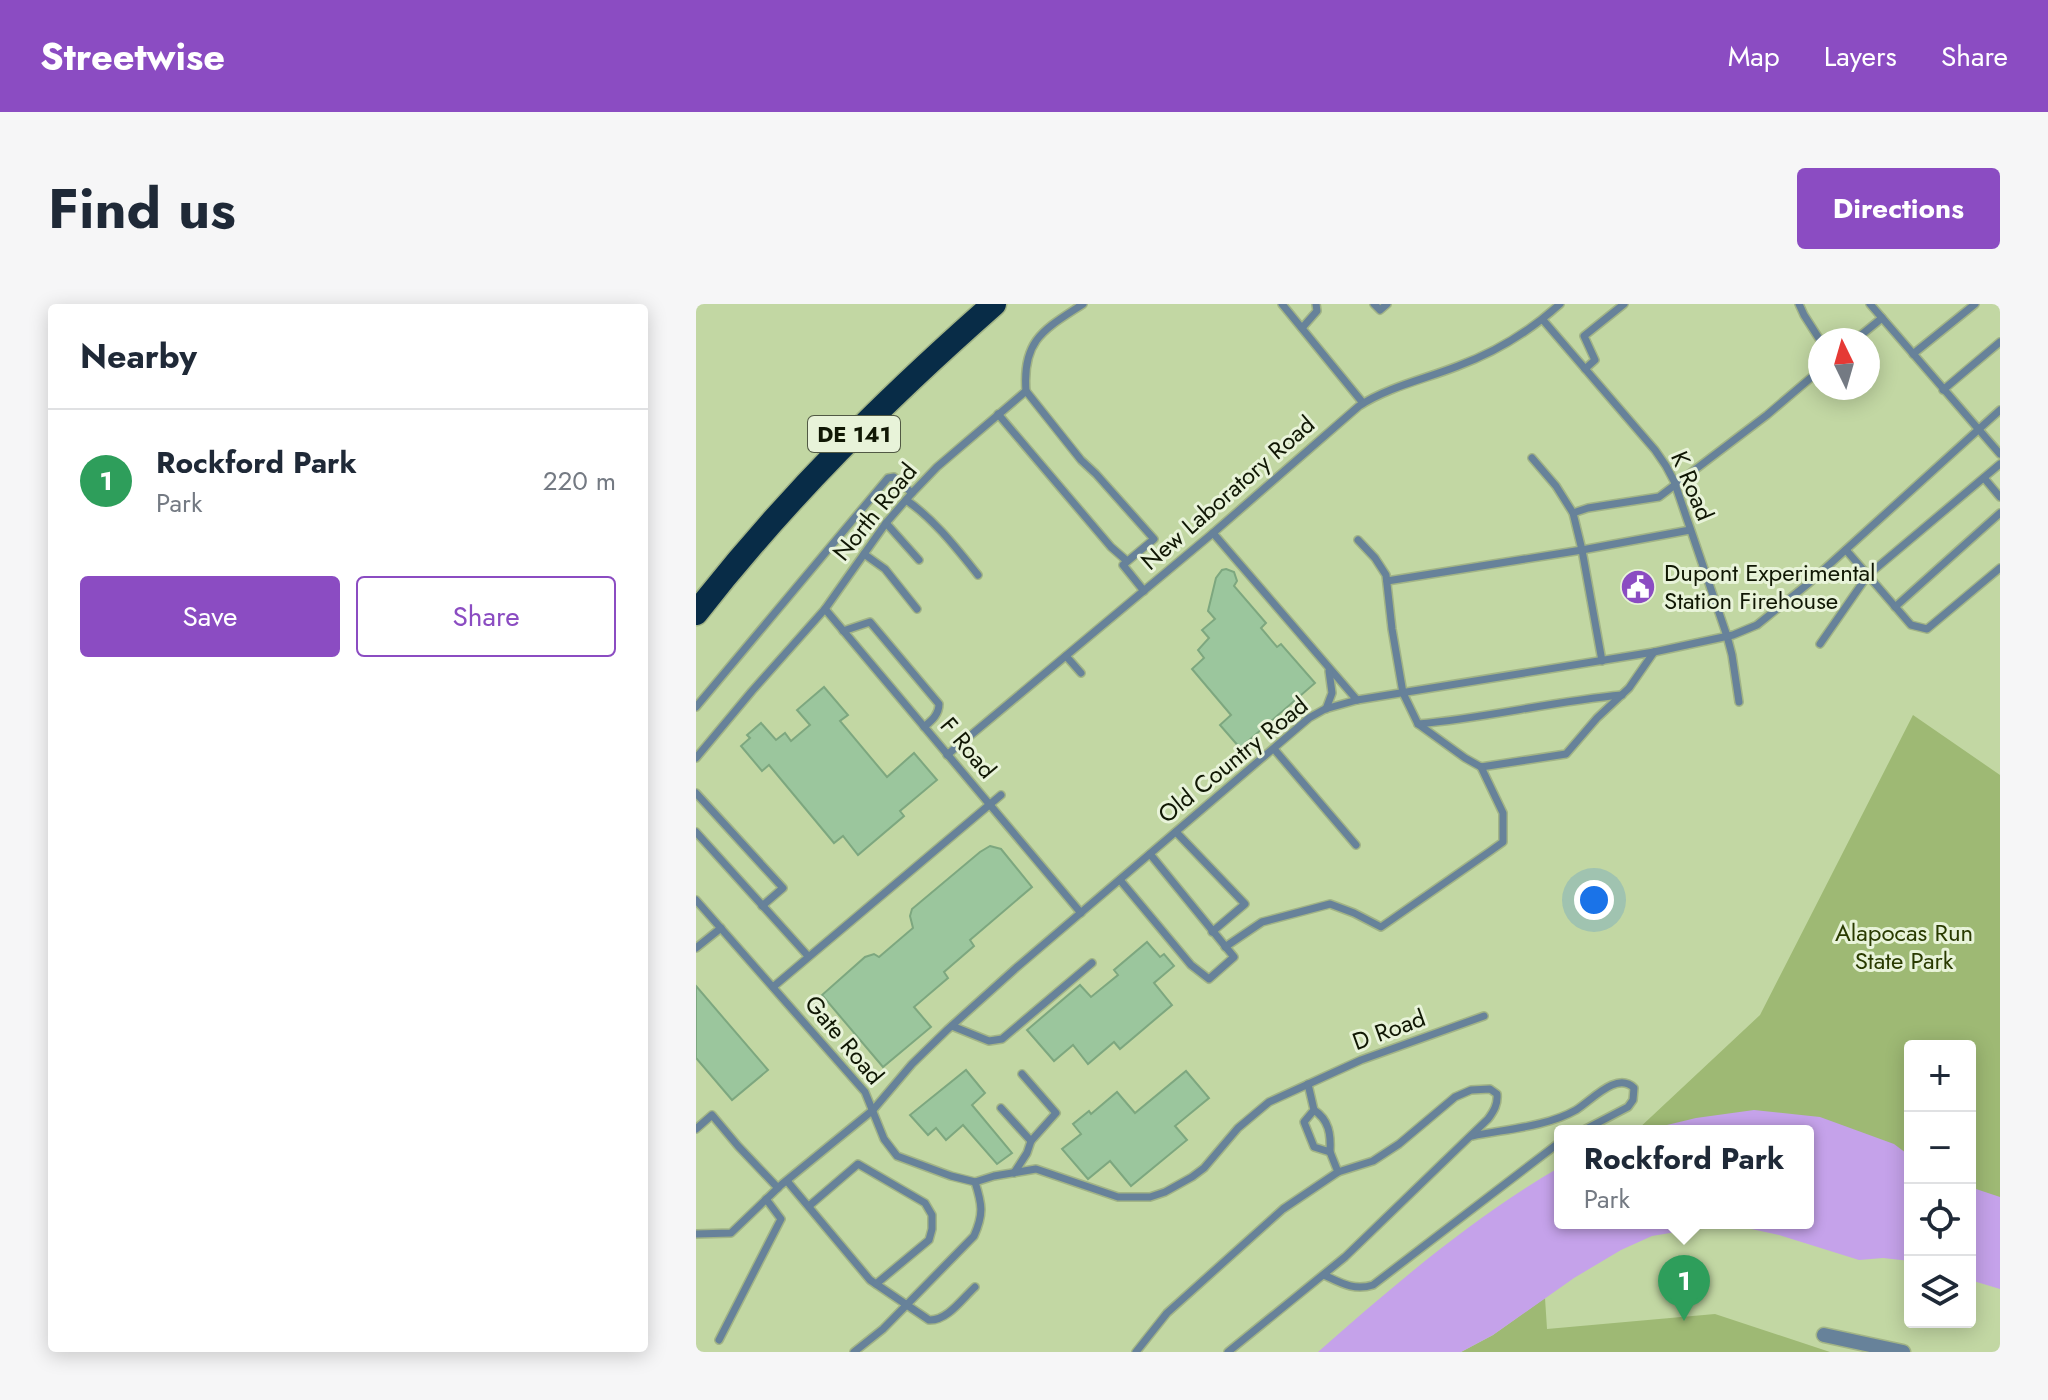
<!DOCTYPE html>
<meta charset="utf-8">
<style>
:root{--surface:#fff;--page:#f6f6f7;--text:#1f2937;--muted:#747a83;--line:#e0e1e3;--accent:#8b4cc2}
body{margin:0;font-family:Jost,sans-serif;background:var(--page);color:var(--text)}
.controls{position:absolute;right:24px;bottom:24px;display:grid;overflow:hidden;border-radius:8px;box-shadow:0 4px 20px #0003}
.controls button{width:72px;height:72px;display:grid;place-items:center;padding:0;border:0;border-bottom:2px solid var(--line);background:var(--surface);color:var(--text);font:40px sans-serif}
.compass{position:absolute;left:1112px;top:24px;width:72px;height:72px;border-radius:50%;background:var(--surface);box-shadow:0 4px 20px #0003;rotate:355deg}
.you{position:absolute;left:898px;top:596px;width:28px;height:28px;margin:-20px;border:6px solid #fff;border-radius:50%;background:#1a73e8;box-shadow:0 0 0 12px #1a73e833}
.badge{display:grid;place-items:center;width:52px;height:52px;border-radius:50%;background:var(--accent);color:#fff;font-size:26px;font-weight:700}
.pin{position:absolute;translate:-50% -66px;filter:drop-shadow(0 2px 4px #0008)}
.pin::after{content:'';position:absolute;top:42px;width:28px;height:24px;background:inherit;clip-path:polygon(0 0,100% 0,50% 100%)}
.popup{position:absolute;left:858px;top:821px;width:260px;height:104px;box-sizing:border-box;display:grid;place-content:center;border-radius:8px;background:var(--surface);filter:drop-shadow(0 2px 6px #0005);font-size:26px;white-space:nowrap;color:var(--muted)}
.popup b{font-size:30px;color:var(--text)}
.popup::after{content:'';position:absolute;left:50%;top:100%;margin-left:-16px;border:16px solid transparent;border-top-color:var(--surface)}
.list{margin:0;padding:0;list-style:none}
h2{display:flex;justify-content:space-between;align-items:center;height:104px;margin:0;padding:0 32px;font-size:34px}
h2 small{font-size:26px;font-weight:400;color:var(--muted)}
.list li{display:grid;grid-template-columns:52px 1fr auto;gap:24px;align-items:center;box-sizing:border-box;height:144px;padding:0 32px;border-top:2px solid var(--line)}
.list b{display:block;font-size:30px;white-space:nowrap}
.list p{margin:0;font-size:26px;white-space:nowrap;color:var(--muted)}
.list em{font-size:26px;font-style:normal;color:var(--muted)}
.actions{display:flex;gap:16px;padding:24px 32px}
.actions a{flex:1;padding:18px 0;border:2px solid var(--accent);border-radius:8px;text-align:center;font-size:28px;color:var(--accent)}
.actions .main{background:var(--accent);color:#fff}
.icon{flex:none;width:44px;height:44px;fill:none;stroke:currentColor;stroke-width:2;stroke-linecap:round;stroke-linejoin:round}
.map{position:relative;flex:none;width:1304px;height:1048px;overflow:hidden;border-radius:8px}
header{display:flex;align-items:center;gap:48px;box-sizing:border-box;height:112px;padding:0 40px;background:var(--accent);color:#fff}
header strong{font-size:38px}
nav{display:flex;gap:44px;margin-inline-start:auto;font-size:28px}
.intro{display:flex;align-items:center;justify-content:space-between;box-sizing:border-box;height:192px;padding:0 48px}
h1{margin:0;font-size:56px}
.button{padding:20px 36px;border-radius:8px;background:var(--accent);color:#fff;font-size:28px;font-weight:700}
main{display:flex;gap:48px;padding:0 48px}
aside{flex:1;background:var(--surface);border-radius:8px;box-shadow:0 4px 20px #0003}
.map>svg:first-child{display:block}
.green{fill:#9eb974}
.water{fill:#c5a2ea}
.building{fill:#9bc69d;stroke:#7da77f;stroke-width:2}
.lines{fill:none;stroke-linecap:round;stroke-linejoin:round}
.lane-casing{stroke:#a2b486;stroke-width:10}
.street-casing{stroke:#a2b486;stroke-width:17}
.highway-casing{stroke:#a2b486;stroke-width:27}
.lane{stroke:#67829a;stroke-width:7}
.street{stroke:#67829a;stroke-width:14}
.highway{stroke:#082c47;stroke-width:24}
.labels{text-anchor:middle;stroke-width:6;stroke-linejoin:round;paint-order:stroke}
.shield{fill:#e8f3d9;stroke:#515944;stroke-width:2}
.shield-label{font-size:22px;font-weight:bold;fill:#101704}
.street-label{font-size:24px;fill:#101704;stroke:#e8f3d9}
.poi-label{font-size:24px;fill:#101704;stroke:#e8f3d9;text-anchor:start}
.park-label{font-size:24px;fill:#293a00;stroke:#e8f3d9}
</style>
<header>
<strong>Streetwise</strong>
<nav><a>Map</a><a>Layers</a><a>Share</a></nav>
</header>
<div class="intro"><h1>Find us</h1><a class="button">Directions</a></div>
<main>
<aside>
<h2>Nearby<small></small></h2>
<ul class="list">
<li><span class="badge" style="background:#2e9e5b">1</span><div><b>Rockford Park</b><p>Park</p></div><em>220 m</em></li>
</ul>
<div class="actions"><a class="main">Save</a><a>Share</a></div>
</aside>
<div class="map">
<svg width="1304" height="1048" viewBox="0 0 1304 1048">
<rect width="100%" height="100%" fill="#c2d7a3"/>
<!-- green -->
<g class="green">
<polygon points="1217,411 1304,471 1304,953 1274,942 1274,742 1214,742 1214,921 1112,827 940,827 1064,711"/>
<polygon points="849,994 851,1025 1019,1010 1134,1048 765,1048 797,1031"/>
</g>
<!-- water -->
<g class="water">
<path d="M1058,806L1124,813L1198,840L1214,852V957L1187,954L1163,956L1083,931L1037,921L1004,924L956,932L925,946L878,974L797,1031L765,1048H622C698,981 776,914 864,863V919H1112V827H946L1000,814Z"/>
<polygon points="1274,883 1304,893 1304,985 1274,976"/>
</g>
<!-- building -->
<g class="building">
<polygon points="530,265 538,268 541,277 538,282 570,319 565,324 581,343 585,340 619,379 544,444 524,421 535,411 496,365 508,354 502,346 513,334 506,326 519,315 512,307 520,274 526,266"/>
<polygon points="128,383 152,411 144,417 191,473 218,449 241,476 204,507 208,512 162,551 147,532 138,539 73,461 66,467 45,442 54,434 51,431 65,419 80,436 89,429 95,437 114,421 101,406"/>
<polygon points="294,542 305,545 336,583 274,636 278,642 248,668 252,674 218,703 235,723 187,763 126,691 169,653 178,650 183,653 217,624 214,612 216,605 284,548"/>
<polygon points="451,638 464,653 468,650 478,662 458,679 476,701 424,745 418,738 392,760 377,741 358,757 331,726 384,681 395,693 422,671 418,666"/>
<polygon points="0,682 72,766 36,796 0,754"/>
<polygon points="270,766 289,789 276,801 316,849 301,860 267,821 250,836 240,824 232,831 214,811"/>
<polygon points="490,767 513,794 479,822 491,836 435,882 414,857 392,875 366,845 385,830 377,820 393,807 395,810 421,788 439,809"/>
</g>
<g class="lines">
<!-- lane casing -->
<g class="lane-casing">
<g id="lane">
<polyline points="586,0 667,99"/>
<polyline points="678,0 684,6 691,0"/>
<polyline points="1103,0 1108,11 1124,36"/>
<polyline points="1174,0 1304,150"/>
<polyline points="847,16 959,146 970,162 978,177 1031,332 1036,351 1043,398"/>
<polyline points="606,24 621,7 620,0"/>
<polyline points="1159,36 1186,14"/>
<polyline points="1217,50 1279,0"/>
<polyline points="889,65 899,56 888,32 928,0"/>
<polyline points="1247,86 1304,38"/>
<polyline points="330,87 385,156 400,170 458,235 427,261 448,287"/>
<polyline points="302,110 415,243 431,257"/>
<polyline points="836,154 860,182 877,209 886,246 906,357"/>
<polyline points="1288,174 1304,193"/>
<path d="M210,196C238,215 261,245 282,271"/>
<polyline points="877,209 892,204 963,193 1071,111 1124,66"/>
<polyline points="190,219 223,256"/>
<polyline points="517,229 661,396"/>
<polyline points="662,236 679,254 690,271 696,325 707,389 722,420 769,454 785,463 870,450 901,414 933,384 958,348"/>
<polyline points="1150,246 1215,321 1231,325 1304,264"/>
<polyline points="168,250 189,265 221,305"/>
<polyline points="691,277 886,246 994,226"/>
<polyline points="1199,303 1304,209"/>
<polyline points="129,305 385,609"/>
<path d="M147,327L174,318L243,400C243,411 235,417 228,423"/>
<polyline points="1124,340 1172,271 1304,160"/>
<polyline points="370,352 385,369"/>
<polyline points="0,403 192,174 198,173 216,189"/>
<polyline points="630,405 636,389 633,367"/>
<path d="M722,420C791,414 858,397 926,391"/>
<polyline points="578,445 660,541"/>
<path d="M251,451L517,229L663,102C692,83 729,75 762,62C800,48 834,27 864,0"/>
<path d="M0,454L56,387L129,305L190,219L216,189L241,163L330,87C326,35 349,25 387,0"/>
<polyline points="0,489 87,584 66,602"/>
<polyline points="0,528 112,652"/>
<polyline points="480,528 549,600 516,628"/>
<polyline points="424,576 495,661 513,675 538,653 454,550"/>
<polyline points="0,596 169,788 188,835 201,852 255,872 279,878 298,872 340,865 422,893 454,893 469,888 496,873 508,864 542,824 573,798 665,756 788,712"/>
<polyline points="529,643 566,618 634,600 658,609 685,623 793,548 807,538 807,509 785,463"/>
<polyline points="0,644 25,624"/>
<polyline points="77,683 305,491"/>
<polyline points="256,722 293,737 306,735 396,659"/>
<path d="M612,780L618,806C633,816 635,830 634,848L618,843L608,818L618,806"/>
<polyline points="305,804 335,837"/>
<polyline points="0,825 16,811 42,842 82,884"/>
<path d="M776,832C810,825 850,823 880,806C896,796 921,767 938,784L937,796L932,803L886,827"/>
<polyline points="634,848 642,868"/>
<polyline points="318,869 331,849 335,837 360,809 326,770"/>
<path d="M91,877L174,976L233,1016C251,1017 266,995 279,983"/>
<polyline points="113,902 162,860 229,899 236,911 236,925 233,936 180,980"/>
<polyline points="0,930 35,929 85,881 177,806 216,760 251,726 320,664 613,414 629,405 661,396 958,348 1037,331 1061,321 1113,279 1304,106"/>
<path d="M628,971C645,979 658,987 677,981L864,838"/>
<polyline points="23,1036 85,915 70,895"/>
<path d="M158,1048L187,1025L278,932C288,910 286,900 279,878"/>
<path d="M440,1048L471,1009L587,905L642,868L677,857L703,840L759,793L775,786L794,785L801,790C802,800 798,807 792,815L649,953L532,1048"/>
</g>
</g>
<!-- street casing -->
<g class="street-casing">
<polyline id="street" points="1128,1031 1207,1048"/>
</g>
<!-- highway casing -->
<g class="highway-casing">
<path id="highway" d="M0,309C90,194 189,96 298,0"/>
</g>
<!-- lane -->
<use href="#lane" class="lane"/>
<!-- street -->
<use href="#street" class="street"/>
<!-- highway -->
<use href="#highway" class="highway"/>
</g>
<!-- icons -->
<defs>
<g id="civic-disc" transform="scale(1.8)"><circle r="9.5" fill="#8b4cc2" stroke="#e8f3d9"/><path d="M-.6-6.5H3V-4.5H.6V-3L4-1V1h2V6H-6V1h2V-1L-.6-3ZM-1.2 2.5V6h2.4V2.5Z" fill="#fff"/></g>
</defs>
<g fill-rule="evenodd">
<use href="#civic-disc" x="942" y="283"/>
</g>
<g class="labels">
<!-- shield labels -->
<rect class="shield" x="112" y="112" width="92" height="36" rx="6"/>
<g class="shield-label">
<text x="158" y="138">DE 141</text>
</g>
<!-- street labels -->
<g class="street-label">
<text transform="translate(996 182) rotate(67)" y="8">K Road</text>
<text transform="translate(532 189) rotate(-41)" y="8">New Laboratory Road</text>
<text transform="translate(179 208) rotate(-51)" y="8">North Road</text>
<text transform="translate(272 444) rotate(50)" y="8">F Road</text>
<text transform="translate(537 456) rotate(-39)" y="8">Old Country Road</text>
<text transform="translate(693 726) rotate(-20)" y="8">D Road</text>
<text transform="translate(148 736) rotate(50)" y="8">Gate Road</text>
</g>
<!-- poi labels -->
<g class="poi-label">
<text x="968" y="277">Dupont Experimental<tspan x="968" dy="28">Station Firehouse</tspan></text>
</g>
<!-- park labels -->
<g class="park-label">
<text x="1208" y="637">Alapocas Run<tspan x="1208" dy="28">State Park</tspan></text>
</g>
</g>
</svg>
<div class="controls">
<button>+</button>
<button>−</button>
<button><svg class="icon" aria-label="locate" viewBox="0 0 24 24"><circle cx="12" cy="12" r="6"/><path d="M12 2v4M12 18v4M2 12h4M18 12h4"/></svg></button>
<button><svg class="icon" aria-label="layers" viewBox="0 0 24 24"><path d="M12 4l9 5-9 5-9-5zM3 14l9 5 9-5"/></svg></button>
</div>
<svg class="compass" viewBox="-18 -18 36 36"><path d="M0-13l5 13h-10z" fill="#e53935"/><path d="M0 13l5-13h-10z" fill="#747a83"/></svg>
<div class="you"></div>
<div class="pin badge" style="left:988px;top:1017px;background:#2e9e5b">1</div>
<div class="popup"><b>Rockford Park</b>Park</div>
</div>
</main>
